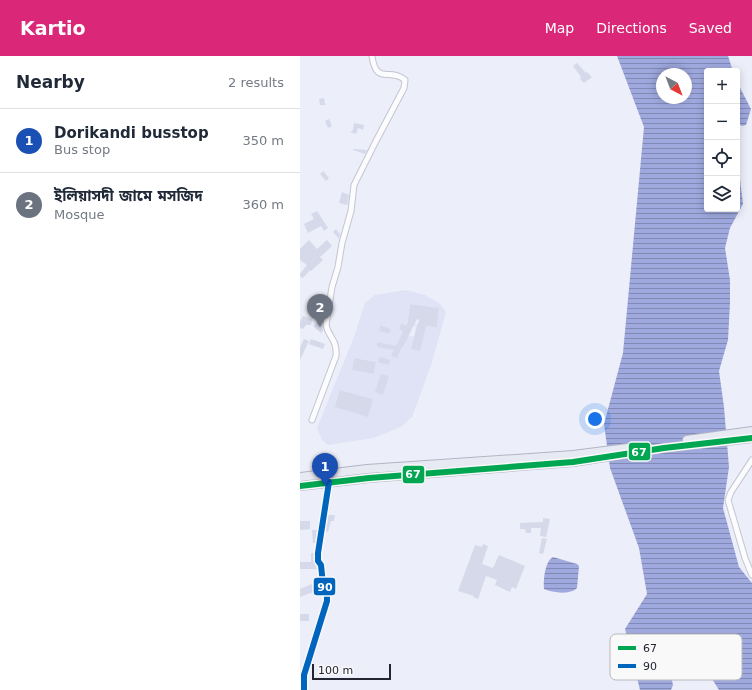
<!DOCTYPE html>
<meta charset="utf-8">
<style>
:root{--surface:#fff;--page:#f2f2f3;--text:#1f2937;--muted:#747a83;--line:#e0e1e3;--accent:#db2777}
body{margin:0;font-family:"DejaVu Sans","Noto Sans Bengali",sans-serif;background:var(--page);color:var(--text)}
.controls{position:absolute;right:12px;top:12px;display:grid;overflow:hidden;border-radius:4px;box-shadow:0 2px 10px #0003}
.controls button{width:36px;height:36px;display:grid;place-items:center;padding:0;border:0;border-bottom:1px solid var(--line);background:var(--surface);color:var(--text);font:20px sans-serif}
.compass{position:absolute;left:356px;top:12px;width:36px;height:36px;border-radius:50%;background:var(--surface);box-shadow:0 2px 10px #0003;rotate:138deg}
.scale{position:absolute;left:12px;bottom:10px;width:79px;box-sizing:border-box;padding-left:4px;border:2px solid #232631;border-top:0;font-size:11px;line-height:14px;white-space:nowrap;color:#232631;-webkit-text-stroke:3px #f9f9f9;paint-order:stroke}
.you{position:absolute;left:295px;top:363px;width:14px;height:14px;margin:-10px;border:3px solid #fff;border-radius:50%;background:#1a73e8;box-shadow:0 0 0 6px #1a73e833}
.badge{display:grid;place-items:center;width:26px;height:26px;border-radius:50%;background:var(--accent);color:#fff;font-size:13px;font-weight:700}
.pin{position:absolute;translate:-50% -33px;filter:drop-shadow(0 1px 2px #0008)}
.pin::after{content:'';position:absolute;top:21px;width:14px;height:12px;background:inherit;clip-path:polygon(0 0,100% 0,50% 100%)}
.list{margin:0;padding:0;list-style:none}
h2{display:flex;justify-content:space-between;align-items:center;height:52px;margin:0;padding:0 16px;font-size:17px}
h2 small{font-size:13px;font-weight:400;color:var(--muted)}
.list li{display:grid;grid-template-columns:26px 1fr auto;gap:12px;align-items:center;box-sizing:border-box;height:64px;padding:0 16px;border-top:1px solid var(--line)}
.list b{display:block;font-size:15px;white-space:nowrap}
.list p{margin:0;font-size:13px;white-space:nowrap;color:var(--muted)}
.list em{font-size:13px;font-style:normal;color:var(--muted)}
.icon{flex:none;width:22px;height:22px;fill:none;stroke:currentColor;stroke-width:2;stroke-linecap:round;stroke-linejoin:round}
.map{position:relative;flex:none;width:452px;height:634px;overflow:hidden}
header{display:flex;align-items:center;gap:24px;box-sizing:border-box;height:56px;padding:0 20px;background:var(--accent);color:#fff}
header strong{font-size:19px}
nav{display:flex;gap:22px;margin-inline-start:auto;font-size:14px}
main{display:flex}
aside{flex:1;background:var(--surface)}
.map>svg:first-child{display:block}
.built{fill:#dfe3f5;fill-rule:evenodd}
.water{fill:url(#water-rules);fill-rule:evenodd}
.building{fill:#d5d9ea}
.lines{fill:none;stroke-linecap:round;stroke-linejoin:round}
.minor-casing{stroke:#c3c5d0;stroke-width:7}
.trunk-casing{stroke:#b2b5c5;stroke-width:10}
.minor{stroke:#fcfcfe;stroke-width:5}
.trunk{stroke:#e8eaf3;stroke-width:8}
.bus-1-casing{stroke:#f9f9f9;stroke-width:9}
.bus-2-casing{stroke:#f9f9f9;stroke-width:9}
.bus-1{stroke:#00a651;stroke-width:6}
.bus-2{stroke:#0065bd;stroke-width:6}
.key{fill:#f9f9f9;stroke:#b9babd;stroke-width:1}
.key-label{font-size:11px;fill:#232631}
.line-badge{stroke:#f9f9f9;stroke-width:1.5}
.badge-label{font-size:11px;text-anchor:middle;font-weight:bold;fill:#fff}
</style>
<header>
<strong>Kartio</strong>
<nav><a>Map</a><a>Directions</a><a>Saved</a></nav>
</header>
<main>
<aside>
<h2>Nearby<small>2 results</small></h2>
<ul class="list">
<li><span class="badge" style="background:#1a4fb4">1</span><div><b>Dorikandi busstop</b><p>Bus stop</p></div><em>350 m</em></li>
<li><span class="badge" style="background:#6b7280">2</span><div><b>ইলিয়াসদী জামে মসজিদ</b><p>Mosque</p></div><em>360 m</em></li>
</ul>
</aside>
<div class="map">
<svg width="452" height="634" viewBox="0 0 452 634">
<defs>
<pattern id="water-rules" width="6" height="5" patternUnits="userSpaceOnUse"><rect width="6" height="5" fill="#9fa9de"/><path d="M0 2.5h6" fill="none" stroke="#8189b5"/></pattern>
</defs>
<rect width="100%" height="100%" fill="#eceef9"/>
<!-- built -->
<path class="built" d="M106,234L125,239L139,247L146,256L131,309L112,361L102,370L89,376L73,382L28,389L22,384L17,372L54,281L65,247L75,239ZM110,248L139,252L137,271L107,267ZM80,269L91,273L89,278L79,275ZM111,269L116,270L114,281L108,279ZM101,279L107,282L103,291L97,288ZM54,302L76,306L74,318L52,314ZM40,334L73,343L68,360Z"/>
<!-- water -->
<g class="water">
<path d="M317,0H428L433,15H407V153H437V98L443,148L430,172L425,192L430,224V247L428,284L419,315L424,351L429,411L423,452L439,511L452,527V634H419L404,610L379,580L369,611L373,629L371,634H340L325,573L347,538L339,492L310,412L304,368L323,297L344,71ZM362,18H386V42H362Z"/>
<polygon points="437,26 451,53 446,69 442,70 437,66"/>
<path d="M253,501L277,508L279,510L277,532C270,539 253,537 244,533C243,524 245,505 253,501Z"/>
</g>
<!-- building -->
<g class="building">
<polygon points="277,7 286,17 287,16 292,21 284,27 280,23 281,21 273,10"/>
<polygon points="24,42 25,49 20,49 19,43"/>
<polygon points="29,63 32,70 28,72 25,65"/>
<polygon points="54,67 64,69 63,74 58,72 56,78 50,76 53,74"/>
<polygon points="53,93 67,94 65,98 53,94"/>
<polygon points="23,115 29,122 26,125 20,118"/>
<polygon points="42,136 49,139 47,149 39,147"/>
<polygon points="17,155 28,172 24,175 21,170 8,177 4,168 14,163 11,158"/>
<polygon points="36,173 40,178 39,183 33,176"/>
<polygon points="9,184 17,193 27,184 32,190 20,201 23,204 21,206 11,215 10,214 3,222 0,220 0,218 7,209 0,204 0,193"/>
<polygon points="19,241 26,242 22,268 23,275 21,277 13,270 21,263 22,256 16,255"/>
<polygon points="110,248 139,252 137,271 126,270 120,295 111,293 119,264 117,263 103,291 102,291 97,302 91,300 94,294 77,291 77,286 96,290 103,275 99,273 101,268 107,270"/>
<polygon points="3,260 12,263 11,269 6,269 3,273 0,272 0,266"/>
<polygon points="80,269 91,273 89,278 79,275"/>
<polygon points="4,283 9,285 0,304 0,292"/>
<polygon points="11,283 25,288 23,293 9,288"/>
<polygon points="80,301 90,304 89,309 78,306"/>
<polygon points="54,302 76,306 74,318 52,314"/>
<polygon points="81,318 89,320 83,339 75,336"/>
<polygon points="40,334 73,343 68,361 35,351"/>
<polygon points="28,459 35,459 34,465 31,465 28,476 25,475"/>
<polygon points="243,462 250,463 246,481 240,480 241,472 231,472 231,477 226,477 225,473 220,473 220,467 243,466"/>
<polygon points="0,465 10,465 10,473 0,474"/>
<polygon points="12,474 17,474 16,487 13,487"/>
<polygon points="242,482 247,483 243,498 239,497"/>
<polygon points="183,488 188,490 182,508 193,512 199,499 225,510 216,533 212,531 210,536 195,529 197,524 186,520 178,543 173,541 174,540 158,535 175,489 182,491"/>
<polygon points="11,497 14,497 14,505 17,513 0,513 0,506 11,506"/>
<polygon points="12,528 16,535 0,541 0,533"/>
<rect x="0" y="558" width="9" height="7"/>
</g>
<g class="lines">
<!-- minor casing -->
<g class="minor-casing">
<g id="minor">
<path d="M12,364L36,300C37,282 29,283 26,269L32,231L38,211L42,187L51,155L54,129L76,85L104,32L105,24C90,11 76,30 72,0"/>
<polyline points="452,404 431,436 428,444 445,502 452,519"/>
<polyline points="4,634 4,619 27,545 27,535 23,528 21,509 18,505 18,497 29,426"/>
</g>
</g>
<!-- trunk casing -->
<g class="trunk-casing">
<g id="trunk">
<polyline points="387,384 452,375"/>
<polyline points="0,421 67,413 273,399 328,392"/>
<polyline points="0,430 69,422 273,406 364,392 452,382"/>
</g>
</g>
<!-- minor -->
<use href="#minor" class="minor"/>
<!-- trunk -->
<use href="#trunk" class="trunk"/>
<!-- bus-1 casing -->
<g class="bus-1-casing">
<polyline id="bus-1" points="0,430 69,422 273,406 364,392 452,382"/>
</g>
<!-- bus-2 casing -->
<g class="bus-2-casing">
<polyline id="bus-2" points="4,634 4,619 27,545 27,535 23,528 21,509 18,505 18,497 29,426"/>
</g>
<!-- bus-1 -->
<use href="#bus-1" class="bus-1"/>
<!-- bus-2 -->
<use href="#bus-2" class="bus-2"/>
</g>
<!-- legend -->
<rect x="310" y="578" width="132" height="46" rx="6" class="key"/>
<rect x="318" y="590" width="18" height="4" fill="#00a651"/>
<rect x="318" y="608" width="18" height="4" fill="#0065bd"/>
<g class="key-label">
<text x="343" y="596">67</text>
<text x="343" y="614">90</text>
</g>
<g class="line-badge">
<rect x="328" y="386" width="23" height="19" rx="4" fill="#00a651"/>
<rect x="102" y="409" width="23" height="19" rx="4" fill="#00a651"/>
<rect x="13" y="521" width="23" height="19" rx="4" fill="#0065bd"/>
</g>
<g class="badge-label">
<text x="339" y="400">67</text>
<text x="113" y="422">67</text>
<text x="25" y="535">90</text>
</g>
</svg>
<div class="controls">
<button>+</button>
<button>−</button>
<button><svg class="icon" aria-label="locate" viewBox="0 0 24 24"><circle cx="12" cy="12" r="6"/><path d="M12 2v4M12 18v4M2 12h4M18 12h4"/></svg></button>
<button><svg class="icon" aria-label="layers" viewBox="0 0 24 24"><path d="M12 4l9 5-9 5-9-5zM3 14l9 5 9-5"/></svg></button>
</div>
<svg class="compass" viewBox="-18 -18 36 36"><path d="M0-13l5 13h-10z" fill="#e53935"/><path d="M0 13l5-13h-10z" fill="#747a83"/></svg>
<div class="scale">100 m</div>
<div class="you"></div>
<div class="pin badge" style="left:25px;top:430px;background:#1a4fb4">1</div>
<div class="pin badge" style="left:20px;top:271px;background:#6b7280">2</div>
</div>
</main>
